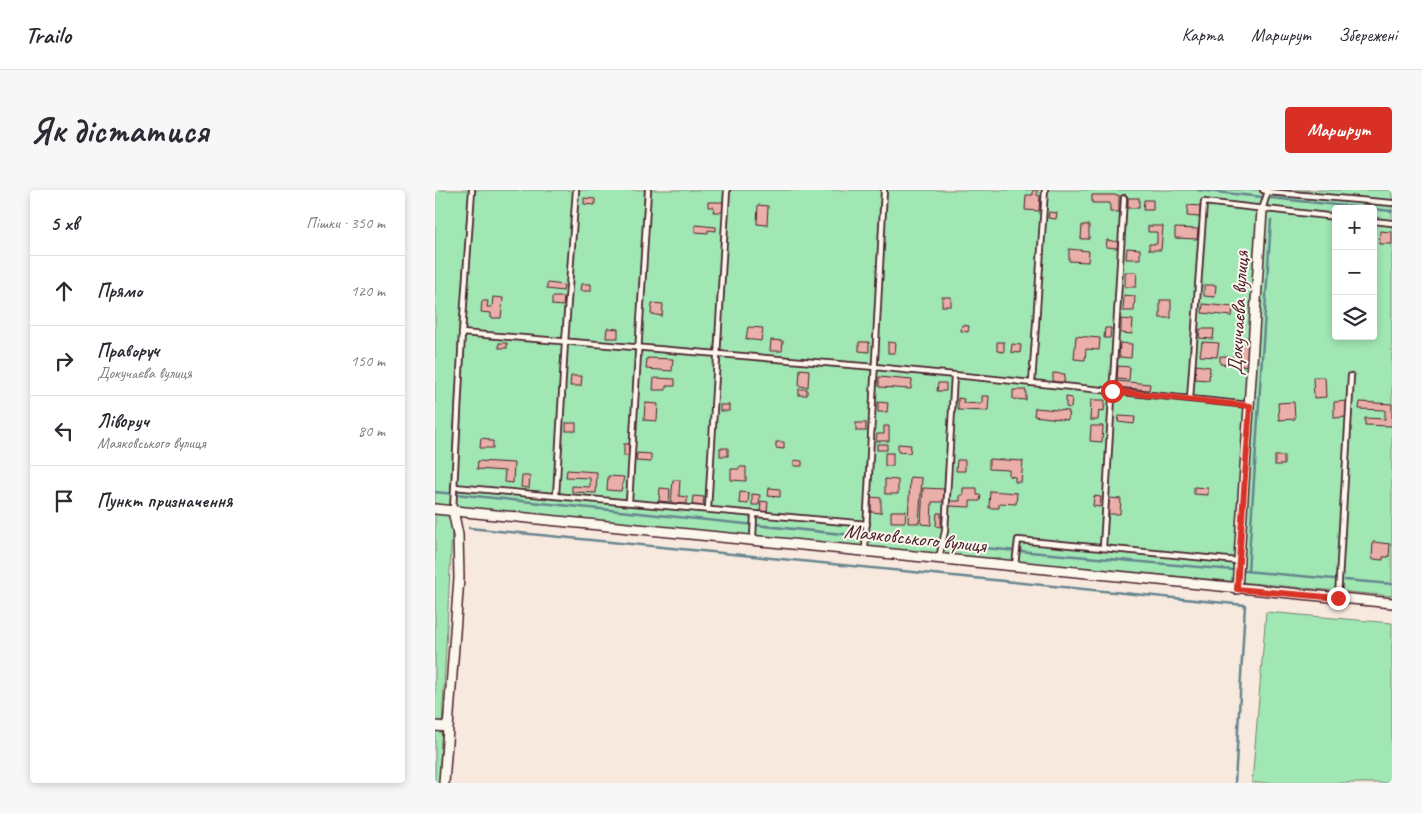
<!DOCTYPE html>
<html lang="uk">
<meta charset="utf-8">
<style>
:root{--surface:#fff;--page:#f7f7f7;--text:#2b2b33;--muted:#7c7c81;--line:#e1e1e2;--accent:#d93025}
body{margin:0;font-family:Caveat,sans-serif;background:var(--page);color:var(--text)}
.controls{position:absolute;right:15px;top:15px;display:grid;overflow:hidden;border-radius:5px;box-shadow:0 2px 8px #0003}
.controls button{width:45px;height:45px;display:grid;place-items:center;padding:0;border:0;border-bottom:1px solid var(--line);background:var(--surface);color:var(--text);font:25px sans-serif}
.stop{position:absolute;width:15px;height:15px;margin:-11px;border:4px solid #d93025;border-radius:50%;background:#fff}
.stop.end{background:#d93025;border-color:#fff;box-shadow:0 1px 5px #0008}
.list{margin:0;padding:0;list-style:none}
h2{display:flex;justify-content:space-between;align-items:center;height:65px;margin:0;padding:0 20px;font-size:21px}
h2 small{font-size:16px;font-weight:400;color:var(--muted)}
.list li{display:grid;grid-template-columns:32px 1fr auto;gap:15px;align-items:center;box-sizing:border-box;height:70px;padding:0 20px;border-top:1px solid var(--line)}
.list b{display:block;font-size:19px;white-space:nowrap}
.list p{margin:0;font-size:16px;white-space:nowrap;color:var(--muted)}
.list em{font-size:16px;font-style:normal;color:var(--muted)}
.icon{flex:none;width:28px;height:28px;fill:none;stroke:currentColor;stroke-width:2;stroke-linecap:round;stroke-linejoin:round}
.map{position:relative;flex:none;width:957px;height:593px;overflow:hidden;border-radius:5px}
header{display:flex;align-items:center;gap:30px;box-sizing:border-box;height:70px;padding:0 25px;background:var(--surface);border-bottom:1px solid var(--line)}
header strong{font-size:24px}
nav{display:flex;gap:28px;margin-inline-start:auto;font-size:18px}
.intro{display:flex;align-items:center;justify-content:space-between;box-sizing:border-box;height:120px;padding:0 30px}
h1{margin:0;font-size:35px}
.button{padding:12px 22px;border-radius:5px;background:var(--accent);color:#fff;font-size:18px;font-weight:700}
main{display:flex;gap:30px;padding:0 30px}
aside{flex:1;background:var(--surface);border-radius:5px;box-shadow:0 2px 8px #0003}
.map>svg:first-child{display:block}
.green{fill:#a0e7b4;stroke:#758370;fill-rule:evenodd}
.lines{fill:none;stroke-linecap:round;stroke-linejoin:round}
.stream{stroke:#66858e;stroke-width:2.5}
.building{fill:#eaafa9;stroke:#4a1f2b}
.lane-casing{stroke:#4a1f2b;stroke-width:8}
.street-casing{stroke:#4a1f2b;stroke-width:12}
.lane{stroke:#fbf7ec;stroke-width:4.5}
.street{stroke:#fbf7ec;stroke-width:9}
.route{stroke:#d93025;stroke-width:6}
.labels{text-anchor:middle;stroke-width:4;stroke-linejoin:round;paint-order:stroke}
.street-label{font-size:21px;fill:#4a1f2b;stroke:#fbf7ec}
</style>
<header>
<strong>Trailo</strong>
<nav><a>Карта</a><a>Маршрут</a><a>Збережені</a></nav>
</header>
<div class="intro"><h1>Як дістатися</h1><a class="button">Маршрут</a></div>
<main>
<aside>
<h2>5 хв<small>Пішки · 350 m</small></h2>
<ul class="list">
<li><svg class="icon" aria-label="ahead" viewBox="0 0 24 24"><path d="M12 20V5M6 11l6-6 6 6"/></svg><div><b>Прямо</b></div><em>120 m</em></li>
<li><svg class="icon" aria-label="right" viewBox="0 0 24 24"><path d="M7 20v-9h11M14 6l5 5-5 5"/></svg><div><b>Праворуч</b><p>Докучаєва вулиця</p></div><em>150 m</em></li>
<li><svg class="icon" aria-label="left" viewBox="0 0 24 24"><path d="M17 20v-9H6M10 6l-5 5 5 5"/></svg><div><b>Ліворуч</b><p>Маяковського вулиця</p></div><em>80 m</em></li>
<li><svg class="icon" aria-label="arrive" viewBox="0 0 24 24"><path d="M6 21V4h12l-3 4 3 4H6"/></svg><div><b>Пункт призначення</b></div></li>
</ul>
</aside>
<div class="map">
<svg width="957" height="593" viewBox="0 0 957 593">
<rect width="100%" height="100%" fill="#f8e9df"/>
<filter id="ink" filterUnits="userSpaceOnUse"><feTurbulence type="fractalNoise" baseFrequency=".02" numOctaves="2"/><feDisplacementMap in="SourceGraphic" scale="10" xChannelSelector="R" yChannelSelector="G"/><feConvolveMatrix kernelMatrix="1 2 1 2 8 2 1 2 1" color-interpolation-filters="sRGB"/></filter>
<g filter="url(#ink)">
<!-- green -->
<g class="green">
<path d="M0,0H957V406L0,318ZM901,19H938V146H901Z"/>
<polygon points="0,320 18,321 4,593 0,593"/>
<polygon points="831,422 957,433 957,593 817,593"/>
</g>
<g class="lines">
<!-- stream -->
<g class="stream">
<polyline points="763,0 957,21"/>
<polyline points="0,302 504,354 899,389"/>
<polyline points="34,338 810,415 800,593"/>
<polyline points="813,381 836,30"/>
<polyline points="910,390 957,394"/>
</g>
</g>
<!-- building -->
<g class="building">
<polygon points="598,0 602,0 602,5 605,6 604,21 590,20 591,5 598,5"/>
<polygon points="657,5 684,5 684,22 675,22 675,13 657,13"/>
<polygon points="149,8 160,9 160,15 149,14"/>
<rect x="693" y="8" width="11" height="10"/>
<polygon points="709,10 718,10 718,20 708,20"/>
<polygon points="273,12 288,12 288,22 278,22 279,17 273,17"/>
<polygon points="323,15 333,16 332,35 322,34"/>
<polygon points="753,15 765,16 765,27 752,26"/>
<polygon points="614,22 622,23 621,29 613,28"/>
<polygon points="260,35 281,37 281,41 273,40 273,43 260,42"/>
<polygon points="647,35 654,35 654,49 646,49"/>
<polygon points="713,36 728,36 726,60 714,60 714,54 722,54 722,42 713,42"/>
<polygon points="740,38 763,39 762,49 740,48"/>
<polygon points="945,41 957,42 957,54 944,54"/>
<polygon points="672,50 683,52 682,58 671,57"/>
<polygon points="692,58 705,59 705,69 691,69"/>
<polygon points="634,59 654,61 653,72 634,71"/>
<polygon points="690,82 702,82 701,97 690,97"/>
<polygon points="112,93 129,95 128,101 112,99"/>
<polygon points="146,94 156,94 156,101 145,101"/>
<polygon points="769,95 781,95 780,107 769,106"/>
<polygon points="689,105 700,106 699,121 688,121"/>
<polygon points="58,107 68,108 66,128 56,128 56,123 46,122 47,111 53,111 52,117 57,117"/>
<polygon points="117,107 129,107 128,116 117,115"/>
<rect x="507" y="107" width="9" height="9"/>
<rect x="725" y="110" width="11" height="18"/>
<polygon points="217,113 228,114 227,126 216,124"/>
<polygon points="768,114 798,117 797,126 767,123"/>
<polygon points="686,129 698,130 697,144 686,143"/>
<polygon points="527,135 534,136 533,142 526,141"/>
<polygon points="313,137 328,138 326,151 311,149"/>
<polygon points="172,138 183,139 183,148 171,148"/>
<polygon points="670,138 676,138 675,148 669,148"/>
<polygon points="765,139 779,139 778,149 764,148"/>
<polygon points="641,146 665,148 664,160 651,159 650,170 639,169"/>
<polygon points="336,150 348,151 347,161 335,161"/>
<polygon points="424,152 434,152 434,162 424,161"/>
<polygon points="453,152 461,153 460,163 453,163"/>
<polygon points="562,152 569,152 569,162 562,161"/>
<polygon points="767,152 784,153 782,167 765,166"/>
<rect x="64" y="153" width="8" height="5"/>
<polygon points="685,153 697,154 696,168 684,167"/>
<polygon points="800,153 816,154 814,176 785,174 785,166 806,167 806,162 799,161"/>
<polygon points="577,154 586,155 585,163 576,162"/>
<polygon points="212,168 238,169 237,181 211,179"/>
<polygon points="761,175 775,177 774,190 760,189"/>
<polygon points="683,176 695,177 694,190 682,189"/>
<polygon points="365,179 374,180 373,197 364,196"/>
<polygon points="618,183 630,184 629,192 618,192"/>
<polygon points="136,186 147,186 146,196 135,196"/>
<polygon points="444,187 477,190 476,199 444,197"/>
<polygon points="878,187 890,187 891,207 879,208"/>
<polygon points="219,188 240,189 240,196 231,196 231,200 218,200"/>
<polygon points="682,191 715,194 714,200 681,197"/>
<polygon points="503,193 511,193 511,201 502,201"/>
<rect x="364" y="199" width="8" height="6"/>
<polygon points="578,200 591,200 591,210 578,209"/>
<polygon points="547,206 554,206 553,221 523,220 523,208 529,209 528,213 547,214"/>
<polygon points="631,207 637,208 636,218 631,217"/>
<polygon points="656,210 670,210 669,221 664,220 663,230 655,230"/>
<polygon points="912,211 913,227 899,228 899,212"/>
<polygon points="443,212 453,213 452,222 443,222"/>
<polygon points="859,212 860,229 844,230 843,213"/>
<polygon points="925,212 957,214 957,236 930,235 930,228 950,229 950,220 924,219"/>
<polygon points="210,213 223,214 222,231 209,230"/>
<rect x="285" y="215" width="9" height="6"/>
<polygon points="600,218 634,221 633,230 599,226"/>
<polygon points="684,226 700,227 699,234 683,232"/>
<rect x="131" y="233" width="10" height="8"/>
<rect x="421" y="233" width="10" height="8"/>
<polygon points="449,236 454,236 454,251 441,251 442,244 449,244"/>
<polygon points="656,236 668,236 667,252 655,251"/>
<polygon points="46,248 54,249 54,251 58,251 58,258 45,258"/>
<polygon points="341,252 349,252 349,259 341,258"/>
<rect x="189" y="254" width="5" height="12"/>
<rect x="442" y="254" width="10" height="6"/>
<polygon points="463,254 476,255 475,263 463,262"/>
<rect x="285" y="258" width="8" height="8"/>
<polygon points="202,263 216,264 216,272 201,271"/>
<rect x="450" y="263" width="8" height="13"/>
<rect x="840" y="266" width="9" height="9"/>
<polygon points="554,269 588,271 586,292 580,292 580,287 574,286 574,280 554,279"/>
<polygon points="359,270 367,271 367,276 359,276"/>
<polygon points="522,270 530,270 530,281 521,281"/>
<polygon points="43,271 79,273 78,293 69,292 70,281 42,279"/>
<polygon points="304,277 311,277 311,291 296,290 296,279 304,279"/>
<polygon points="132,280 162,282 161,303 137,302 137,296 155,297 155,288 131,287"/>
<polygon points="87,286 95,286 94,298 86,297"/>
<polygon points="173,286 189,287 186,301 172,300"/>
<polygon points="475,287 487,288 484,333 473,333"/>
<polygon points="450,289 463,290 463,304 450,304"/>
<polygon points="238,290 245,290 244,306 252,307 252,314 236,313"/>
<polygon points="759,297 773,298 773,305 759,304"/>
<polygon points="225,298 235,299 234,312 224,311"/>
<polygon points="334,298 345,299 345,307 333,306"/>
<polygon points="488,298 509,299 508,312 497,312 496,335 486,334"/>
<polygon points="528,298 542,298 542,305 546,305 545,311 535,311 535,317 514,316 514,311 525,311 525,305 528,305"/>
<polygon points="555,301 582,303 581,314 564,313 564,318 554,318"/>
<polygon points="305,302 314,303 313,314 304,313"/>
<polygon points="317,304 325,305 324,315 317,315"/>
<polygon points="258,306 269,307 268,316 257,315"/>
<polygon points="659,306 666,307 665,317 658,316"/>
<polygon points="436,307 446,308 446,323 436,322"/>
<polygon points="674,308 686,309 685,324 673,324"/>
<polygon points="326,311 333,312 332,322 325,322"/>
<polygon points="456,321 471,321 470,332 456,332"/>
<polygon points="502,323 506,323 506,337 501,336"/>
<polygon points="938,352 955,354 954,367 948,367 948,370 937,369"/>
</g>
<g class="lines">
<!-- lane casing -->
<g class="lane-casing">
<g id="lane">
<polyline points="828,0 833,2 957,13"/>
<polyline points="827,20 833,1"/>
<polyline points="938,31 957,33"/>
<polyline points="27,143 440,177 815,215"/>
<polyline points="597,193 610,0"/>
<polyline points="755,209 769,12 901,27"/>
<polyline points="19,297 432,334"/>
<polyline points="121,306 130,152 141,0"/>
<polyline points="194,312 213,0"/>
<polyline points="273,319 292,0"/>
<polyline points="18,320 27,143 37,0"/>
<polyline points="318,349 319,324"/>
<polyline points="668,358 689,8"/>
<polyline points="430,360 449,0"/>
<polyline points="504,368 510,341 519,185"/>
<polyline points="580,375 583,350 803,371"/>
<polyline points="903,407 916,186"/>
</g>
</g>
<!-- street casing -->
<g class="street-casing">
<g id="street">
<polyline points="0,319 957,413"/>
<polyline points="802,399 827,20"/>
<polyline points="0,536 12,537"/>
<polyline points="9,593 24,388 23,345 18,320"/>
</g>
</g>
<!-- lane -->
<use href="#lane" class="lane"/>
<!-- street -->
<use href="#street" class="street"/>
</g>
</g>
<g class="lines" filter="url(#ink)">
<!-- route -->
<polyline class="route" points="677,201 815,216 802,399 903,408"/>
</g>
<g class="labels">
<!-- street labels -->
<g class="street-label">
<text transform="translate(803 123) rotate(-87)" y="7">Докучаєва вулиця</text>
<text transform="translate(480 348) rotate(6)" y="7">Маяковського вулиця</text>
</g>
</g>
</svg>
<div class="controls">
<button>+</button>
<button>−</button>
<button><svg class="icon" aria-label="layers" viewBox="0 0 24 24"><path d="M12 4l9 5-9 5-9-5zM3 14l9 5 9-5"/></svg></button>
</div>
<div class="stop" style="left:677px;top:201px"></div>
<div class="stop end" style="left:903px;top:408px"></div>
</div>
</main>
